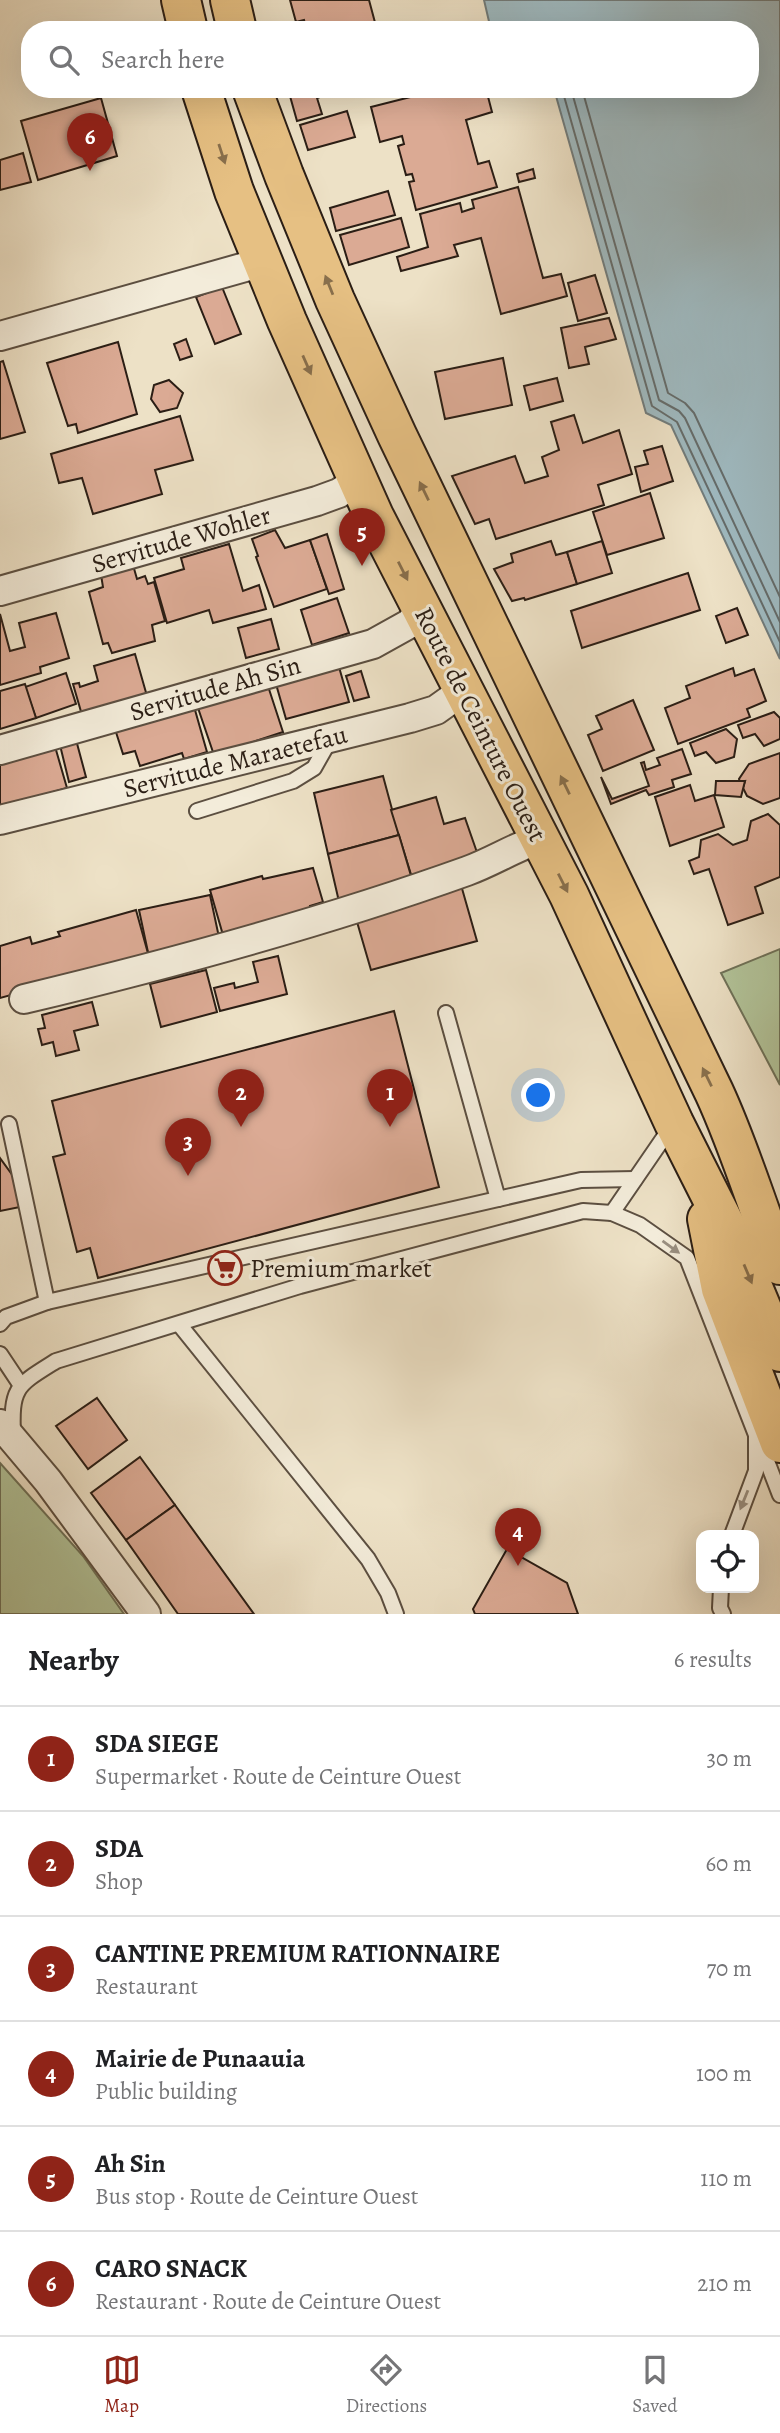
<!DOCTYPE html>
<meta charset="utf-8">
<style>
:root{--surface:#fff;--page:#f6f6f6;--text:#202124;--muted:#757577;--line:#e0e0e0;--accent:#8f2418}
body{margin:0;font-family:Alegreya,serif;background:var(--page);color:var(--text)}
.controls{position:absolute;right:21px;bottom:21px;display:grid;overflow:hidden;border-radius:14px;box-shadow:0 7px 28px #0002}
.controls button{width:63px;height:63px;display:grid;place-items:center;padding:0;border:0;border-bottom:2px solid var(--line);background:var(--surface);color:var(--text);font:35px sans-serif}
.you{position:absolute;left:539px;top:1096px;width:24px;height:24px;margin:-18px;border:5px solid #fff;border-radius:50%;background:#1a73e8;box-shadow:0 0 0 10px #1a73e833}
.badge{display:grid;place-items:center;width:46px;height:46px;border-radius:50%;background:var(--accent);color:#fff;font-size:23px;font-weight:700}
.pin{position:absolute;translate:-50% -58px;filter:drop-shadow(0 2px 4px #0008)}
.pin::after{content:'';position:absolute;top:37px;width:24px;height:21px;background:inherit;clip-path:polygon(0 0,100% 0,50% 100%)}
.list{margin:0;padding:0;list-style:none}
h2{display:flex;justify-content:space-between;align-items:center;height:91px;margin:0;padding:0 28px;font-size:30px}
h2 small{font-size:23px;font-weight:400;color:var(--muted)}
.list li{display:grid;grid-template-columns:46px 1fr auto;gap:21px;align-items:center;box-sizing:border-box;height:105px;padding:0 28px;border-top:2px solid var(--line)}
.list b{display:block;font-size:26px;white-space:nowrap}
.list p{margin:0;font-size:23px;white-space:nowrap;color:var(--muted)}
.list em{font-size:23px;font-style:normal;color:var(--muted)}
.icon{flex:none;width:38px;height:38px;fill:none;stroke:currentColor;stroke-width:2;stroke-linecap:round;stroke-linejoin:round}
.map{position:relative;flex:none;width:780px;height:1614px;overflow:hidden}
.search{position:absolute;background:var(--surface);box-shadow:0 7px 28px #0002;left:21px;right:21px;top:21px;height:77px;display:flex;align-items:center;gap:18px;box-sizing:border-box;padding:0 24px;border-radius:28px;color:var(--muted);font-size:26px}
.sheet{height:721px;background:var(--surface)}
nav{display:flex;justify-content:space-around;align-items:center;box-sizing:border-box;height:98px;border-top:2px solid var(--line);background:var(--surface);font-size:19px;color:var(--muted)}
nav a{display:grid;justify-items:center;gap:4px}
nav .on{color:var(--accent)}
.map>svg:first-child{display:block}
.green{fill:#b2c49a;stroke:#6e7158;stroke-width:2}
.water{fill:#9fbac1;stroke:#717c7c;stroke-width:2}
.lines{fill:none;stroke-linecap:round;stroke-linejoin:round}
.shore{stroke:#656c6b;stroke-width:2}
.building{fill:#dbaa94;stroke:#2b1e15;stroke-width:2}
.lane-casing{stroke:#5c4f41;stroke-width:18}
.street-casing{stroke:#5c4f41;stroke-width:32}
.primary-casing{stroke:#2b1e15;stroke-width:42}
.lane{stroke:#f3ecda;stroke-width:14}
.street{stroke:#f3ecda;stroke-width:28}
.primary{stroke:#e6c083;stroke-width:38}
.oneway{fill:#886f4c}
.oneway2{fill:#998f81}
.labels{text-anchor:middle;stroke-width:6;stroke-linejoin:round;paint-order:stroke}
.street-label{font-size:26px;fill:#2b1e15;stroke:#f3ecda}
.poi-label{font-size:26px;fill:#2b1e15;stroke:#f3ecda;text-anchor:start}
</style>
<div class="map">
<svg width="780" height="1614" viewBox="0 0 780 1614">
<rect width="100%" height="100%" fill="#ede1c6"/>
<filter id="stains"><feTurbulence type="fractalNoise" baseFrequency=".00286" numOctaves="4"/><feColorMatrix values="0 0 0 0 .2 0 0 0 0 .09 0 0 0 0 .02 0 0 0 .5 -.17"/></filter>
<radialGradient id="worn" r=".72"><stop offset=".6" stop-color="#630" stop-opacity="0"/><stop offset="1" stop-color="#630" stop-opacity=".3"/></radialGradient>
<!-- green -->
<g class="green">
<polygon points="780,949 780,1085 721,973"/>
<polygon points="0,1463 83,1556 124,1614 0,1614"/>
</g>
<!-- water -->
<polygon class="water" points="484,0 780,0 780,659 671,425 646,413 554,89 750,89 750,30 491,30"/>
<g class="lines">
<!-- shore -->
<g class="shore">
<polyline points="562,89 652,406 677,422 780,642"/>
<polyline points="571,89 659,400 679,411 685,418 780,622"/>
<polyline points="582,89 668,393 685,403 694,413 780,597"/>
</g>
</g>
<!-- building -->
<g class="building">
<polygon points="290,0 369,0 377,30 307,30 304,20 296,22"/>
<polygon points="288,89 339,89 339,91 317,98 322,114 297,121"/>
<polygon points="442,89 486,89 492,112 466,120 478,164 489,161 497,187 416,210 409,182 414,181 412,174 406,175 398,146 404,144 402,136 380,142 371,107"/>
<polygon points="101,98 117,156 38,180 21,121"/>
<polygon points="347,111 355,137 308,150 300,125"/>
<polygon points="23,153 31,182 0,190 0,160"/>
<polygon points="533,169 535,178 519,182 517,174"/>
<polygon points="518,187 543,278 561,274 567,296 501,314 481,238 454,245 458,256 401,271 397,257 428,247 420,214 460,203 462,212 474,208 472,200"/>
<polygon points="388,191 395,215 336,231 330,208"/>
<polygon points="401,218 409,247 349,265 340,235"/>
<polygon points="595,275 607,313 578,321 568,283"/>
<polygon points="222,287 241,334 215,344 196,297"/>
<polygon points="609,318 616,339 585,347 589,364 569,368 561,328"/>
<polygon points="186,339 192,356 180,360 174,344"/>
<polygon points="118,342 137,414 78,433 76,424 68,426 47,363"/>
<polygon points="503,358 512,405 445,419 435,372"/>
<polygon points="3,361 25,432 0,439 0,362"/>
<polygon points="557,378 563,401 530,410 524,386"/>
<polygon points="169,380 183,393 177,408 160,412 151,399 154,385"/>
<polygon points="574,415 583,443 619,430 632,474 598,485 604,505 496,539 489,519 475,524 452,476 515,456 525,483 548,476 542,457 559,450 551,422"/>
<polygon points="180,416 193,460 155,470 162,494 93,514 82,478 59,483 51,454"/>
<polygon points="662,446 673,481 641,492 635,467 648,464 644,451"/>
<polygon points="650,493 664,538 607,555 593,512"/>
<polygon points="275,530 285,548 310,540 327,589 274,607 256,557 258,556 252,539"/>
<polygon points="327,534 344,589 329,594 310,540"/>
<polygon points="551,541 556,555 567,552 577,584 525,600 524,598 512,601 494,569 513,562 511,554"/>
<polygon points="602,541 612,573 577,584 567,552"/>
<polygon points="229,544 243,591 259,585 266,609 213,623 209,610 167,623 154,578 184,569 181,558"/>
<polygon points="133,565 137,579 145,576 148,584 154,582 165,621 152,625 155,641 112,653 108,643 103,644 89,592 103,587 101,575"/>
<polygon points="688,573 700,610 582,648 571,611"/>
<polygon points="337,598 349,633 312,645 301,610"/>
<polygon points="737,608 748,635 726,643 716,616"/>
<polygon points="56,613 69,658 40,667 41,673 0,685 0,614 10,651 25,647 19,623"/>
<polygon points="271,619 279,649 246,658 238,628"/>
<polygon points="135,654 147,696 82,715 73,684 79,683 80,687 98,681 94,666"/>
<polygon points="339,667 349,702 286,719 274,677"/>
<polygon points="733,668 735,676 754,669 766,701 747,709 750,717 678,744 665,708 690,698 686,686"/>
<polygon points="361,671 369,697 354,701 346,676"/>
<polygon points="66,673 76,704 36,718 25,687"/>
<polygon points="267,683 283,732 214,755 197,705"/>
<polygon points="25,684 36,718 0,729 0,691"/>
<polygon points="633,700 654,750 603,771 588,735 602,729 596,716"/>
<polygon points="193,703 207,752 184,759 182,753 140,766 135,751 123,754 114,726"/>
<polygon points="774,712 780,718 780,739 764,746 755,734 743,738 738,725"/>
<polygon points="726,729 737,739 734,757 716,763 706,752 695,756 690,743"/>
<polygon points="75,736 86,777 69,782 59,741"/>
<polygon points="54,743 67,788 0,807 0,758"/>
<polygon points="682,749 691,774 672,780 674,787 649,795 646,790 611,804 601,777 612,799 649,786 641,763 644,762 646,770 660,765 657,758"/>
<polygon points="780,753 780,798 763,804 747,796 743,788 745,781 740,782 739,779 749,764"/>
<polygon points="383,776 399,835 328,854 314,793"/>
<polygon points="716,781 745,781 741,797 715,795"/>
<polygon points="690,785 695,801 714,795 724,827 670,846 655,797"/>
<polygon points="436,797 444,824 465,818 480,861 413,881 391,810"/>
<polygon points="768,814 780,825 780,877 755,887 763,913 728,925 709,869 694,874 689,861 699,857 701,840 718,834 733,845 747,840 751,821"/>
<polygon points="399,835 414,886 340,906 328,854"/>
<polygon points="313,868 323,902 310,906 312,918 225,942 210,890 262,876 263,879"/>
<polygon points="461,885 477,941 371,970 355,915"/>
<polygon points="210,895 220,942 149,957 139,910"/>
<polygon points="136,910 149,957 0,998 0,946 30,937 32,944 60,936 58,932"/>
<polygon points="278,956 287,994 220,1011 214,988 234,983 235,988 258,982 253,962"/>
<polygon points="206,970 217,1012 161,1027 150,984"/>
<polygon points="92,1002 98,1025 74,1031 79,1050 56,1056 53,1042 42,1045 38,1029 45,1028 42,1015"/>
<polygon points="394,1011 439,1187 98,1278 90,1248 77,1252 53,1157 65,1154 52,1101"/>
<polygon points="0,1158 13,1176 20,1207 0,1211"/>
<polygon points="97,1398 127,1440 88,1469 56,1426"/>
<polygon points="140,1457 175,1505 126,1540 91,1493"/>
<polygon points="175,1505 254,1614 178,1614 126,1540"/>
<polygon points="507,1549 567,1583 578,1614 475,1614 473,1609"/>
</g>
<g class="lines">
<!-- lane casing -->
<g class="lane-casing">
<g id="lane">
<polyline points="197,811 293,781 314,768 331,738"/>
<polyline points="446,1013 498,1199"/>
<polyline points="9,1124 47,1302"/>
<polyline points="612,1213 671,1127"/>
<polyline points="0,1324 6,1317 47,1302 581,1180 635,1179"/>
<polyline points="179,1324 368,1559 388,1593 396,1614"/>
<polyline points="0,1354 20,1384"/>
<path d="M13,1436C11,1387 16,1386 56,1361L300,1286L583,1211L612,1213L640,1225L687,1258L756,1435V1471L732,1535"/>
<polyline points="760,1443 780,1495"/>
<polyline points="721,1588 720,1608 723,1614"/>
</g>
</g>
<!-- street casing -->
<g class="street-casing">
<g id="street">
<polyline points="0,336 263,262"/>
<polyline points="0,591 317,501 339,493 358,480"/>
<polyline points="0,750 373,644 409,624 422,610"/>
<polyline points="0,820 410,718 436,710 464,690"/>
<path d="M24,999C174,963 322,923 467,871C492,862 515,847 540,839"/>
<polyline points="0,1424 48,1481 146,1614"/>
</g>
</g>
<!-- primary casing -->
<g class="primary-casing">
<g id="primary">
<polyline points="181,0 188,30"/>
<polyline points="230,0 237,30"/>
<polyline points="201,89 234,191 287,321 374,516 569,895 674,1123 734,1242 780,1352"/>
<path d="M252,89L284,175L335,300L397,435L714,1092C740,1148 757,1207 780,1265"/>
<polyline points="707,1219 721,1289 780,1443"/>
</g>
</g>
<!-- lane -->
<use href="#lane" class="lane"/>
<!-- street -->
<use href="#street" class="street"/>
<!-- primary -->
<use href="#primary" class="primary"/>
</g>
<!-- one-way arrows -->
<defs><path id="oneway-solid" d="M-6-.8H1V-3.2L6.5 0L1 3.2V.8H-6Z" transform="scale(1.75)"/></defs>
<g class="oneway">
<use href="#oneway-solid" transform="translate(222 154) rotate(72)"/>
<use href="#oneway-solid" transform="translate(329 285) rotate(-112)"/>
<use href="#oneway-solid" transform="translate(307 365) rotate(66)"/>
<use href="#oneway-solid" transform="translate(424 491) rotate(-116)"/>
<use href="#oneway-solid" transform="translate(403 571) rotate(63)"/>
<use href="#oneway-solid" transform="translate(565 785) rotate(-116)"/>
<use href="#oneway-solid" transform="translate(563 883) rotate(63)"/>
<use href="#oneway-solid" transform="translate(707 1077) rotate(-116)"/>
<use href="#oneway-solid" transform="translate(748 1274) rotate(67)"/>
</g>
<g class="oneway2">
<use href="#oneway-solid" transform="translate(671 1247) rotate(36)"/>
<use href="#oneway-solid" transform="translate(744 1500) rotate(112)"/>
</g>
<!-- icons -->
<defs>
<g id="supermarket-ring" transform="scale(1.75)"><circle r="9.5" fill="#f3ecda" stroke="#8f2418" stroke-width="1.5"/><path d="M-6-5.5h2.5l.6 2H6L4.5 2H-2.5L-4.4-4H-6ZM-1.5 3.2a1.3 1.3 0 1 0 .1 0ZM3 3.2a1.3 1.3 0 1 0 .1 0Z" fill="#8f2418"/></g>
</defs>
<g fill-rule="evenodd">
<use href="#supermarket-ring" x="225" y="1268"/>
</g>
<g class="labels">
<!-- street labels -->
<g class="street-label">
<text transform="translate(181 539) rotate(-16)" y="9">Servitude Wohler</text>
<text transform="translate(215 688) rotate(-16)" y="9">Servitude Ah Sin</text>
<text transform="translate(481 724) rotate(63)" y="9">Route de Ceinture Ouest</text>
<text transform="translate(235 761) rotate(-14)" y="9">Servitude Maraetefau</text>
</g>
<!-- poi labels -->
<g class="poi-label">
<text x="250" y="1277">Premium market</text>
</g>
</g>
<rect width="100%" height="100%" filter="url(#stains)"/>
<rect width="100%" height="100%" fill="url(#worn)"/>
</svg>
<div class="controls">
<button><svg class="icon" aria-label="locate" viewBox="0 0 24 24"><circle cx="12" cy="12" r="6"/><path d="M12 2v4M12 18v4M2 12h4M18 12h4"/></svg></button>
</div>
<div class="you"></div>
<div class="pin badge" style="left:390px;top:1127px">1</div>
<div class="pin badge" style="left:241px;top:1127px">2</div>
<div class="pin badge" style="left:188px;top:1176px">3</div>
<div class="pin badge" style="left:518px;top:1566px">4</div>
<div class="pin badge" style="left:362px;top:566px">5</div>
<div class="pin badge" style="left:90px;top:171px">6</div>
<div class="search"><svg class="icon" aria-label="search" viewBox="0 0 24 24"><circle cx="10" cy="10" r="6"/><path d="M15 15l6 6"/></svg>Search here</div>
</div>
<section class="sheet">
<h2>Nearby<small>6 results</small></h2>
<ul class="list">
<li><span class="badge">1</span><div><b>SDA SIEGE</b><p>Supermarket · Route de Ceinture Ouest</p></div><em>30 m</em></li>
<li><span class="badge">2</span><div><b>SDA</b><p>Shop</p></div><em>60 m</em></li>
<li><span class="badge">3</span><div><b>CANTINE PREMIUM RATIONNAIRE</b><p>Restaurant</p></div><em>70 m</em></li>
<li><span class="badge">4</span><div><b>Mairie de Punaauia</b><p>Public building</p></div><em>100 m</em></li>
<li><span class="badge">5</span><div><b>Ah Sin</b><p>Bus stop · Route de Ceinture Ouest</p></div><em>110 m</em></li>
<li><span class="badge">6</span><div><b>CARO SNACK</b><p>Restaurant · Route de Ceinture Ouest</p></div><em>210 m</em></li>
</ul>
</section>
<nav>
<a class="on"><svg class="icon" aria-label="map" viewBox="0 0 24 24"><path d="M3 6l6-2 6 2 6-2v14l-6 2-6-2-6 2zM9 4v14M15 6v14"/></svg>Map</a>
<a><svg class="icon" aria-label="directions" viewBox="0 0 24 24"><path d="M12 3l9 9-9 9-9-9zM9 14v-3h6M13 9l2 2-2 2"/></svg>Directions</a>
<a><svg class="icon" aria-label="saved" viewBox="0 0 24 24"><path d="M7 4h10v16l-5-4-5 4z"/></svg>Saved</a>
</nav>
